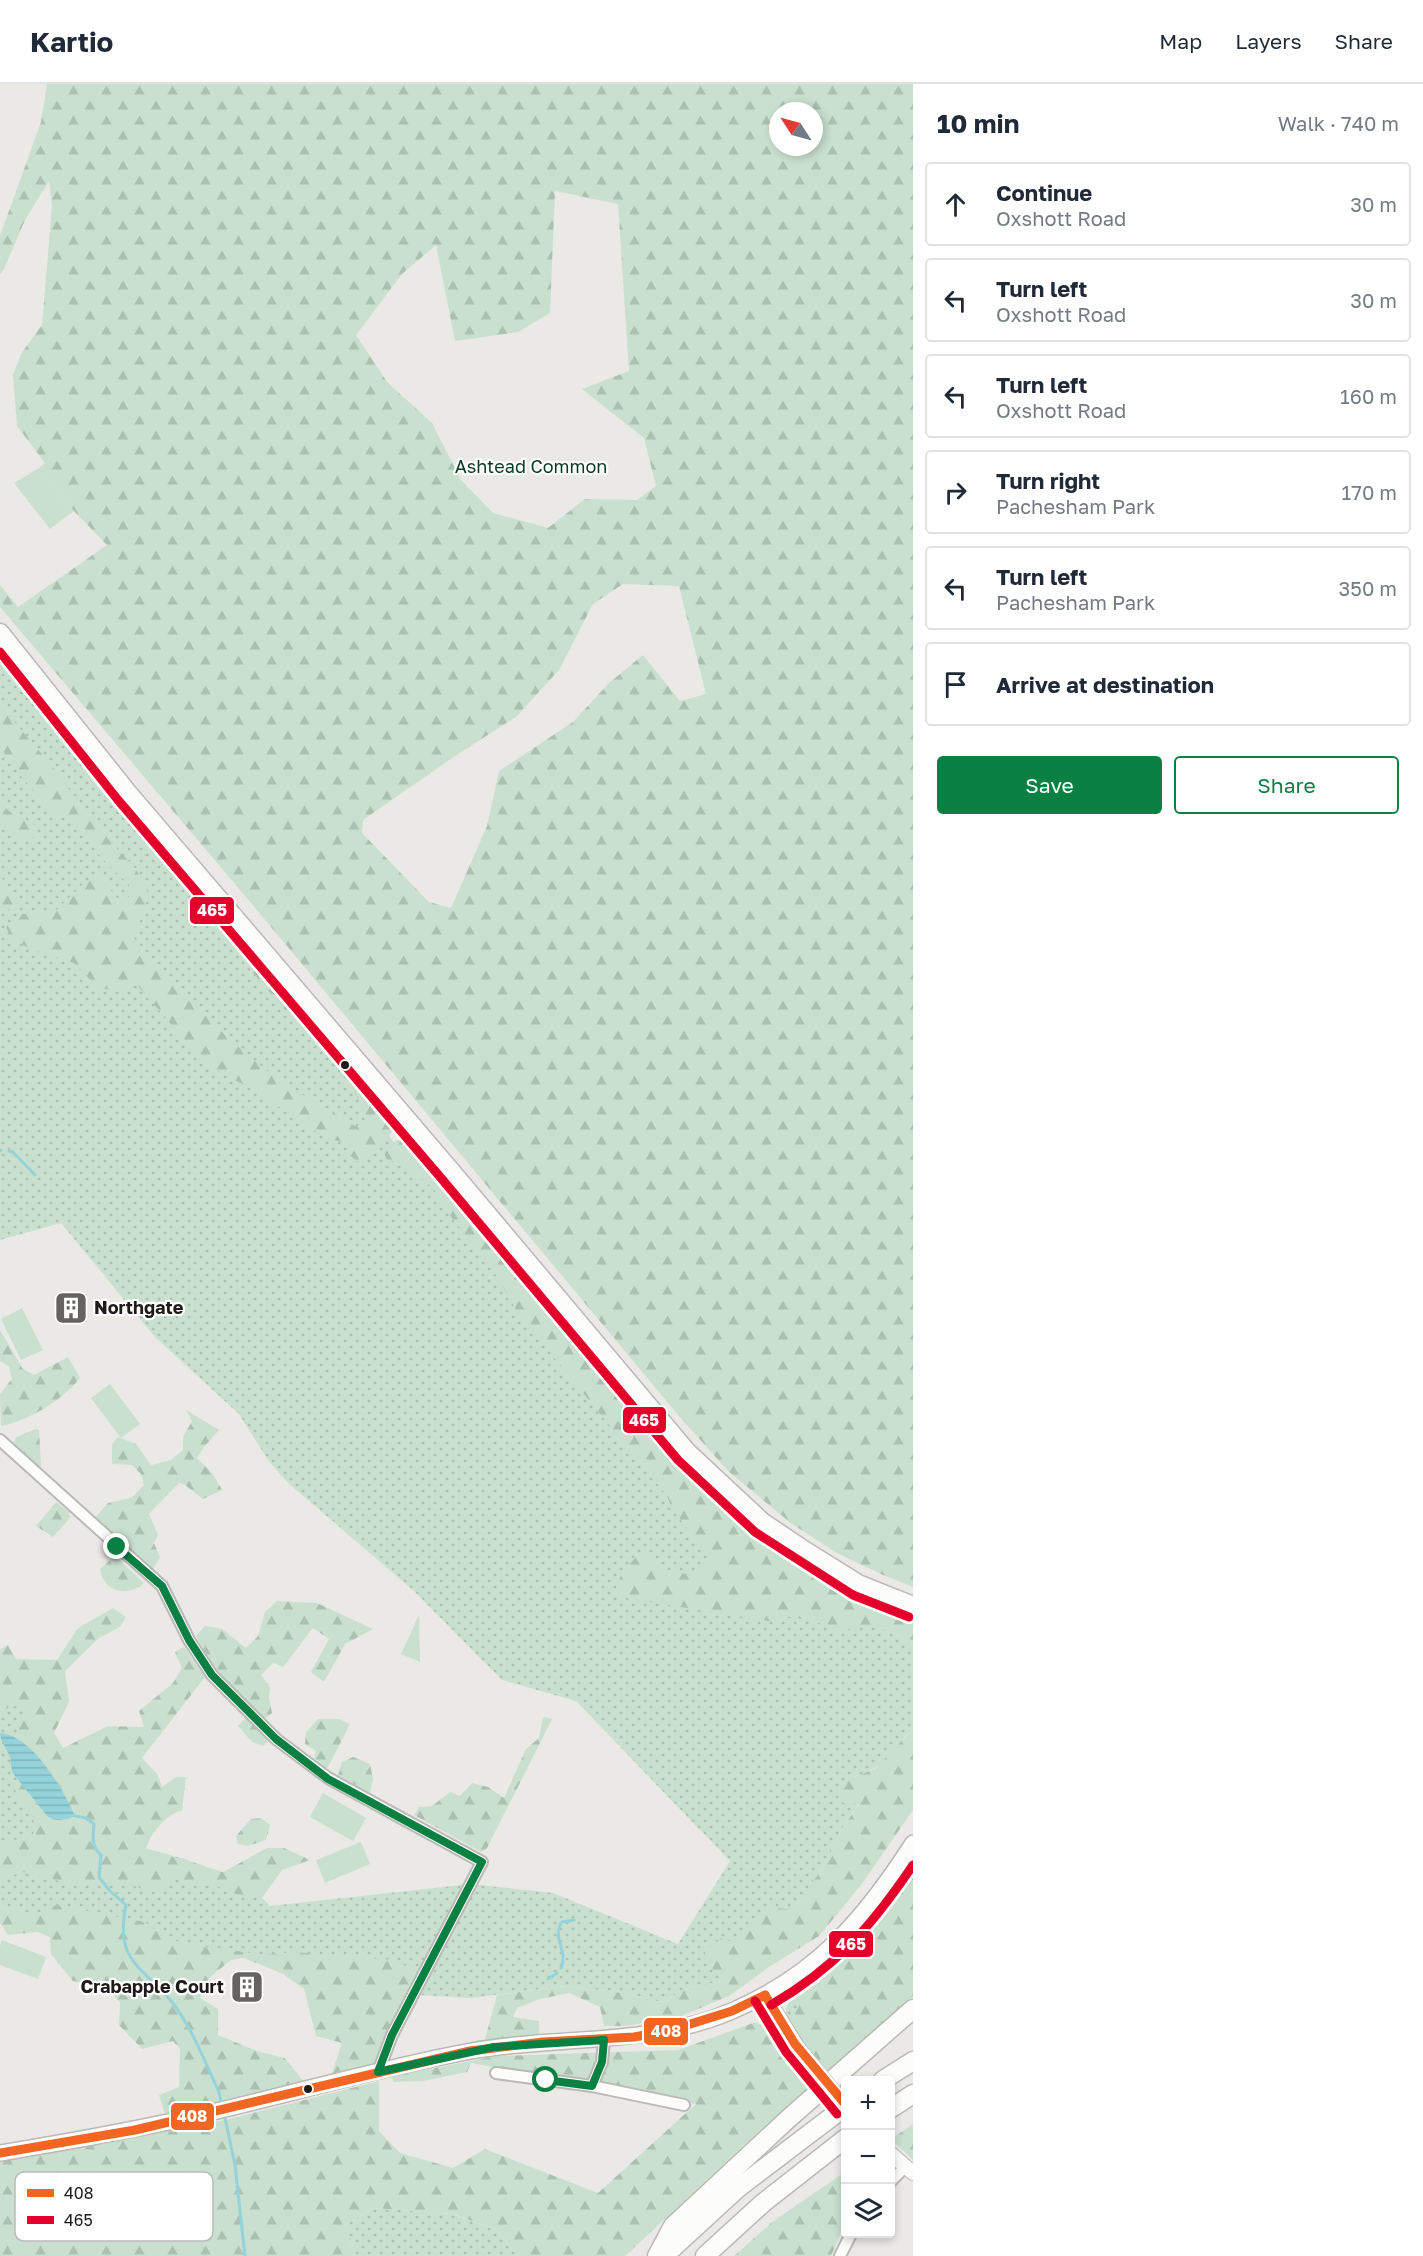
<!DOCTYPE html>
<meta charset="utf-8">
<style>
:root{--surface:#fff;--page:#f2f2f3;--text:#1f2937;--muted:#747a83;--line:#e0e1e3;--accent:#0b8043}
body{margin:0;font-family:"Golos Text",sans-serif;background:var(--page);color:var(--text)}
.controls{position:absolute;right:18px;bottom:18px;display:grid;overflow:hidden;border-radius:6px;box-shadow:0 3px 9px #0003}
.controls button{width:54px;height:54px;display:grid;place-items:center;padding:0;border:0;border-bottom:2px solid var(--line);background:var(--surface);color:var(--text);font:30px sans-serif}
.compass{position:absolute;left:769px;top:18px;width:54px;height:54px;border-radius:50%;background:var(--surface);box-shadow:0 3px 9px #0003;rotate:306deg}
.stop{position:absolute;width:18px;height:18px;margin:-14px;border:4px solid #0b8043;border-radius:50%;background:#fff}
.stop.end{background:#0b8043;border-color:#fff;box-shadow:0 2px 6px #0008}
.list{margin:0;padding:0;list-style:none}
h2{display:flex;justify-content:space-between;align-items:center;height:78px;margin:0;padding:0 24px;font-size:26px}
h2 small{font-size:20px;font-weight:400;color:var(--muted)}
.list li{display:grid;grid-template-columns:39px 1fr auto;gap:18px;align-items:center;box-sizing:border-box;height:84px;margin:0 12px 12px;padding:0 12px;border:2px solid var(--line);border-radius:6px}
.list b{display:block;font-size:22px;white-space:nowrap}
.list p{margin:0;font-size:20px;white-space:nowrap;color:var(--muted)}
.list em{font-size:20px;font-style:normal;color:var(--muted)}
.actions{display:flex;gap:12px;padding:18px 24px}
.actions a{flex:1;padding:14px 0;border:2px solid var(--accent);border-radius:6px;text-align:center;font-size:21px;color:var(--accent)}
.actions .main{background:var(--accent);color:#fff}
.icon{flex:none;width:33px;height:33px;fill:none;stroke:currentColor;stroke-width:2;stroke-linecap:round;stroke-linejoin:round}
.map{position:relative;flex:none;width:913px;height:2172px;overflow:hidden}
header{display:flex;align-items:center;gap:36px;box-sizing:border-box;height:84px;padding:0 30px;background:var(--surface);border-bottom:2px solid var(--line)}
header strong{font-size:28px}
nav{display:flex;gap:33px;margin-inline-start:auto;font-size:21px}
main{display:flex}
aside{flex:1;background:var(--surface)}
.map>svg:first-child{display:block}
.grass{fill:url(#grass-dots)}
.forest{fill:url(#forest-firs);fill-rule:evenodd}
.pitch{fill:#c9e0ce}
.water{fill:url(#water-rules)}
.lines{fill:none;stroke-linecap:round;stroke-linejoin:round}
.stream{stroke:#94d3db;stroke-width:3}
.street-casing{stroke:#bbb9b6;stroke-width:14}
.secondary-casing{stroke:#bbb9b6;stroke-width:16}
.primary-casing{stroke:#bbb9b6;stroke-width:18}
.highway-casing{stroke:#bbb9b6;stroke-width:21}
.street{stroke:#fcfcfb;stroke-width:10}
.secondary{stroke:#fcfcfb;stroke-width:14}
.primary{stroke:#fcfcfb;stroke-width:15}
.highway{stroke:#fcfcfb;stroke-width:18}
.secondary-bridge-casing{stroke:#bbb9b6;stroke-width:16;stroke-linecap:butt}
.secondary-bridge{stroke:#fcfcfb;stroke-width:14}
.bus-1-casing{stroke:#fff;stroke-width:14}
.bus-2-casing{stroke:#fff;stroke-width:14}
.bus-1{stroke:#f26522;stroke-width:9}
.bus-2{stroke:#e4002b;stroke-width:9}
.route{stroke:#0b8043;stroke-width:8}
.bus-dot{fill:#1c1b18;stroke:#fff;stroke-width:2}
.labels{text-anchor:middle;stroke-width:4.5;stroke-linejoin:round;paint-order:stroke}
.park-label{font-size:18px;fill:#083b20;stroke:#fff}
.poi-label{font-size:18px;font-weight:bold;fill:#1c1b18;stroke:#fff;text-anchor:start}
.key{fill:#fff;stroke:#bbbbba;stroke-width:1.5}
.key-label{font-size:16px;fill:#1c1b18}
.line-badge{stroke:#fff;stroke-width:2}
.badge-label{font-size:16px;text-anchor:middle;font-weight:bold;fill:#fff}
</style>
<header>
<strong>Kartio</strong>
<nav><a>Map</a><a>Layers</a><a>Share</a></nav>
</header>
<main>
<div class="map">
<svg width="913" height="2172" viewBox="0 0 913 2172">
<defs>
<pattern id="grass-dots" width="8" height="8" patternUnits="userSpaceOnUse" patternTransform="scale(1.5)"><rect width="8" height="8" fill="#c9e0ce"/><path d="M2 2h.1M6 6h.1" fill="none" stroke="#acc0b0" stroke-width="1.8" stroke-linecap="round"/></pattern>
<pattern id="forest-firs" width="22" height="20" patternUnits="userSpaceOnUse" patternTransform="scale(1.5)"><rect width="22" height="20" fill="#c9e0ce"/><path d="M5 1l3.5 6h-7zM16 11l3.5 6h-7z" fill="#acc0b0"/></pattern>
<pattern id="water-rules" width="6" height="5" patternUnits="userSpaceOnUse" patternTransform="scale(1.5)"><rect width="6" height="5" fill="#94d3db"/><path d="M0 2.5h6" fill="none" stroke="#7fb5bb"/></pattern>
</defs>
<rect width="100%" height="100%" fill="#ebe9e5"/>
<!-- grass -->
<g class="grass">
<path d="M0,561L393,1036V1047L389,1051L393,1058L411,1055L430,1074L559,1232L710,1406L785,1467L838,1498L880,1543L913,1560V1648H910C901,1655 896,1665 888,1674C877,1685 864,1689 849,1695L859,1719L841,1746L824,1783L791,1826L728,1891L719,1898L687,1903L664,1918L650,1916L632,1910L566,1902L471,1914L418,1911L409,1905L244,1873L206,1880L131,1850L0,1823V1566L8,1561L109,1754C161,1770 233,1781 270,1822L462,1801H480L553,1809L678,1860L730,1777L576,1617L502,1596L414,1507L286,1397L268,1376L239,1330L155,1253L61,1139L0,1156Z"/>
<polygon points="913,1773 913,1787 859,1857 802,1910 793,1935 788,1938 785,1930 791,1909 831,1873 869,1834"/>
<polygon points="373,2124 453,2130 498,2147 518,2172 356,2172 345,2141"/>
</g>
<!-- forest -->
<g class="forest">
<path d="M47,0H913V1503L883,1491L837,1469L792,1440L728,1387L679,1332L246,813L0,523V501L18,523L107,461L74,427L39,384L45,379L17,342L13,291L21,270L42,241L52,123L49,97L25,136L4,185L0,190V152L41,38ZM778,27H814V63H778ZM555,107L618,120L629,287L582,305L644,354L656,402L637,416L585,415L548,444L493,429L461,396L432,339L387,298L356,251L402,190L436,161L455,257L518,248L550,229ZM623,500L679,502L706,610L680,617L643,571L609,599L573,638L499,687L487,742L451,824L429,818L362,749L363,736L458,670L516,633L559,586L593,520Z"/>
<path d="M0,561L393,1036V1047L357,1078L349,1070L346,1059L326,1054L255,1007L207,981L137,901L120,907L98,904L74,879L42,869L13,857L6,843L20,830H52L83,800L99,791L117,814L124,817L132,810L128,799L108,781L71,737L54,730L20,691L0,663V617L5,627L47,676L101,747L136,785L148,809L144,830L132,852C168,892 203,932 244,968C277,997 317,1019 355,1042L368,1039C355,997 332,978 304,947C285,927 268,906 250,885C166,785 88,682 3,582L0,584Z"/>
<polygon points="0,719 16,733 33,740 38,745 35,753 24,757 0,738"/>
<polygon points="0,792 17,813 19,827 6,825 0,816"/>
<polygon points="401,1055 411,1055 430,1074 559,1232 710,1406 785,1467 838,1498 913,1530 913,1560 880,1543 861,1542 838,1548 814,1537 784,1532 775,1538 625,1514 615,1507 622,1488 641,1468 652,1468 655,1483 695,1492 710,1475 672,1424 667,1412 544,1261 525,1242 498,1194 445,1125 434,1105 405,1081 387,1076 383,1067 393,1058"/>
<path d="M0,1246L23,1285L34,1291L68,1273L80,1294C63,1316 28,1337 1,1342L0,1310L12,1295L9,1283L0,1277Z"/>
<polygon points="186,1326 219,1346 204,1363 197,1374 213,1390 222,1406 203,1415 185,1401 179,1399 149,1430 158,1451 154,1459 160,1473 153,1485 95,1434 108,1419 131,1414 144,1401 141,1390 132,1381 112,1380 112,1360 118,1353 136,1360 151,1381 171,1376 183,1366 183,1353 192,1337"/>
<polygon points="35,1345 39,1346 41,1382 39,1383 14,1359 16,1353"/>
<polygon points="56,1418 69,1428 70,1434 53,1453 36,1442"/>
<path d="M115,1472L144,1499C128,1514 103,1508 100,1485Z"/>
<path d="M277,1517L317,1519L373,1545L345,1560L324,1598L311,1588L329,1555L313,1544L283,1583L273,1579L261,1591L270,1603L269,1614L272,1629L264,1636C237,1610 213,1585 196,1552L205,1542L222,1545L246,1564L258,1552L265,1528Z"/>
<path d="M113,1524L126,1533L120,1543L99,1554L65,1587L69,1618L54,1649L63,1664L108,1642L144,1643L139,1627L173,1599L182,1584L175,1568L184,1563L205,1593L142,1674L158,1691L162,1703L176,1693H186L182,1726C165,1732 151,1748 146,1765L223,1788L267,1764H284L310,1776L282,1786L262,1814L236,1810L212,1800L204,1803L177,1795L153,1808L127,1800L76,1801L23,1788L0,1796V1769L8,1757L32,1753L36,1741L13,1703L20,1697C35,1715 47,1745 75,1731L53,1690L16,1654L20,1637L28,1632L16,1622L0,1626V1566L8,1561L16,1575L57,1576L78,1544Z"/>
<polygon points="246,1633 268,1657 263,1662 252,1658 238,1642"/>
<polygon points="543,1633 552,1635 487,1764 481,1768 414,1731 419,1723 432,1722 450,1708 460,1712 472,1699 488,1703 504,1714 526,1665 539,1654"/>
<polygon points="318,1635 339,1635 350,1640 327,1685 314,1674 316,1667 305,1660 306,1648"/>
<polygon points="910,1648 913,1648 913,1726 861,1801 819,1852 769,1883 729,1912 679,1933 625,1942 604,1942 600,1923 569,1909 540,1915 517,1924 513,1933 539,1937 539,1952 484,1959 497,1911 566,1902 632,1910 650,1916 664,1918 687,1903 719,1898 728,1891 713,1886 704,1867 722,1854 738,1860 744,1849 772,1823 791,1826 824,1783 841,1746 859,1720 843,1719 836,1709 849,1695 875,1685"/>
<polygon points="353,1673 370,1680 373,1695 370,1709 338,1691 342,1678"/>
<polygon points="261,1734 270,1741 266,1756 248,1762 238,1760 236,1752 251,1735"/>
<polygon points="913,1787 913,1912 757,2049 625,2172 518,2172 498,2147 454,2130 373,2124 345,2141 356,2172 0,2172 0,2075 225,2036 379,1997 379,2047 400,2069 453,2084 485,2065 598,2109 696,2020 471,1979 467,1988 423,1997 393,1998 392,1992 497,1972 678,1966 756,1938 772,1948 793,1935 802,1910 859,1857"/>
<polygon points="56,1821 145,1838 166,1854 187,1860 264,1871 292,1868 392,1876 418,1887 384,1957 375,1982 331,1992 342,1959 316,1952 304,1905 283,1890 244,1874 231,1876 210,1893 200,1914 218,1925 218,1951 257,1967 285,1974 305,1999 166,2033 159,2011 179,2003 180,1965 173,1957 142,1965 119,1941 120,1919 107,1903 73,1897 51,1870 50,1853 38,1848 8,1851 0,1839 0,1823 36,1830"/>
<polygon points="913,2040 913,2076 891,2055"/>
<polygon points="845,2088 845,2139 831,2172 734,2172 772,2138"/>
</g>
<!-- pitch -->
<g class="pitch">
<polygon points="39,384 74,427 50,445 14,399"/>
<polygon points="22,1224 43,1266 21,1276 1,1235"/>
<polygon points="110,1300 140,1340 121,1354 91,1314"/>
<polygon points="419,1531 420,1578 401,1570"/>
<polygon points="323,1709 366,1734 353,1757 310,1733"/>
<polygon points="361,1758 370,1780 325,1799 316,1776"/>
<polygon points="2,1856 46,1873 38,1895 0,1881 0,1862"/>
</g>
<!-- water -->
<path class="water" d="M0,1649C32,1651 63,1705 75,1732L67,1735L57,1736L48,1733L12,1688L10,1673L1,1655Z"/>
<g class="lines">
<!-- stream -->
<g class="stream">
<polyline points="0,1067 1,1066"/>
<polyline points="9,1067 13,1068 35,1091"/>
<path d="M75,1732L86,1734L94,1740C93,1752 91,1763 101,1771L99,1793L109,1806L126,1821C114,1879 143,1882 172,1918C192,1944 205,1978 219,2008L221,2017"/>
<path d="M561,1884C569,1866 551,1854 562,1838L574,1836"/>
<polyline points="548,1895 557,1889"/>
<polyline points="225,2034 235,2081 245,2172"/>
</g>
<!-- street casing -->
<g class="street-casing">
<g id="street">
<polyline points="0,1356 162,1502 189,1556 212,1591 276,1655 328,1694 482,1778 392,1951 378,1988"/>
<polyline points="496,1989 592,2002 684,2021"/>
<polyline points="592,2002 602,1978 604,1956"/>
<polyline points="890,2098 905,2083"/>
<polyline points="840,2172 851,2150"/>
</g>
</g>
<!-- secondary casing -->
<g class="secondary-casing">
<g id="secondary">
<polyline points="765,1911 798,1964"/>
<polyline points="890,2069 913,2089"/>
</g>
</g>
<!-- primary casing -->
<g class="primary-casing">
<path id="primary" d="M0,2069C73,2057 145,2044 217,2027C301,2007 385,1983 471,1967C558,1951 649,1963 732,1927C817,1890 864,1835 913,1759"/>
</g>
<!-- highway casing -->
<g class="highway-casing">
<g id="highway">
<polyline points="0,549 127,708 450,1086 687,1368 762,1438 805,1467 858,1500 913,1522"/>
<polyline points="883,1996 913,1977"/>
<polyline points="890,2025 913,2010"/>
<polyline points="657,2172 673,2142 788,2035 913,1925"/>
<polyline points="664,2172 738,2104 846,2022"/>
<polyline points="705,2172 763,2119 846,2054"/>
</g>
</g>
<!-- street -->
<use href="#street" class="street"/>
<!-- secondary -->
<use href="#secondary" class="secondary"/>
<!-- primary -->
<use href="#primary" class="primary"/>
<!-- highway -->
<use href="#highway" class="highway"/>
<!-- secondary-bridge casing -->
<g class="secondary-bridge-casing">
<polyline id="secondary-bridge" points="798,1964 846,2022"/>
</g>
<!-- secondary-bridge -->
<use href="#secondary-bridge" class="secondary-bridge"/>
<!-- bus-1 casing -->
<g class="bus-1-casing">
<g id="bus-1">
<polyline points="765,1911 795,1960 846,2021"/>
<polyline points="0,2069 135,2046 470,1967 543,1958 634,1953 668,1947 732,1927 765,1911"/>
</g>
</g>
<!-- bus-2 casing -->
<g class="bus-2-casing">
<g id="bus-2">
<polyline points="0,568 118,716 441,1094 678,1376 755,1448 853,1511 909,1533"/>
<polyline points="755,1917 786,1968 837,2030"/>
<path d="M771,1921C835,1884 872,1842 913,1781"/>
</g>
</g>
<!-- bus-1 -->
<use href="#bus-1" class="bus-1"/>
<!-- bus-2 -->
<use href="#bus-2" class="bus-2"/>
</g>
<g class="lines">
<!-- route -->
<polyline class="route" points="117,1463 162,1502 189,1556 212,1591 276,1655 328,1695 482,1778 392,1951 378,1988 494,1963 604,1956 602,1978 592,2002 546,1996"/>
</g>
<!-- icons -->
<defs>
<g id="building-square" transform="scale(1.725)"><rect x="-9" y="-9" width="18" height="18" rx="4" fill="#646360" stroke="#fff"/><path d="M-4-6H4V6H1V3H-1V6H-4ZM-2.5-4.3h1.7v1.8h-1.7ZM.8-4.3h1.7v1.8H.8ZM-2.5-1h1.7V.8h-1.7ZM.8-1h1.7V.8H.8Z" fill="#fff"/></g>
</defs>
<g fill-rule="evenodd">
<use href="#building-square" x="71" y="1224"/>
<use href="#building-square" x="247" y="1903"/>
</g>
<!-- markers -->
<g class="bus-dot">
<circle cx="345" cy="981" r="5"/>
<circle cx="308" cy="2005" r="5"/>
</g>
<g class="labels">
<!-- park labels -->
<g class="park-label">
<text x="531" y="389">Ashtead Common</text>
</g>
<!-- poi labels -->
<g class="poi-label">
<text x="94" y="1230">Northgate</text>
<text x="224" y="1909" text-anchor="end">Crabapple Court</text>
</g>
</g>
<!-- legend -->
<rect x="15" y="2088" width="198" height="69" rx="9" class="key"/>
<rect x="27" y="2105" width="27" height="8" fill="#f26522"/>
<rect x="27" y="2132" width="27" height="8" fill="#e4002b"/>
<g class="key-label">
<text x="64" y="2115">408</text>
<text x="64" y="2142">465</text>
</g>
<g class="line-badge">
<rect x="189" y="812" width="46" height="29" rx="6" fill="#e4002b"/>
<rect x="622" y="1322" width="45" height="28" rx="6" fill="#e4002b"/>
<rect x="828" y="1846" width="46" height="28" rx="6" fill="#e4002b"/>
<rect x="643" y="1933" width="46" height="29" rx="6" fill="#f26522"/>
<rect x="170" y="2018" width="45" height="29" rx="6" fill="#f26522"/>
</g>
<g class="badge-label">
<text x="212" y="832">465</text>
<text x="644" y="1342">465</text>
<text x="851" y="1866">465</text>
<text x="666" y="1953">408</text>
<text x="192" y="2038">408</text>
</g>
</svg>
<div class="controls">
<button>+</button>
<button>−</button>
<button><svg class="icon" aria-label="layers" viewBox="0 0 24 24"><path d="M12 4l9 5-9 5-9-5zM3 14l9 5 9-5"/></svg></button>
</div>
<svg class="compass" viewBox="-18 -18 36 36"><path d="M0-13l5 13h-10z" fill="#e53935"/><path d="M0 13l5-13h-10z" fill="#747a83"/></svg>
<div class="stop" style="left:546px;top:1996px"></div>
<div class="stop end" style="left:117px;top:1463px"></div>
</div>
<aside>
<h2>10 min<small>Walk · 740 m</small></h2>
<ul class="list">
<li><svg class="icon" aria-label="ahead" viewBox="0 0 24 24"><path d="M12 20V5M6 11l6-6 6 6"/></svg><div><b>Continue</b><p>Oxshott Road</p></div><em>30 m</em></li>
<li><svg class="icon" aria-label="left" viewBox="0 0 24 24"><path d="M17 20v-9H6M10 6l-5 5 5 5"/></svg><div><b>Turn left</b><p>Oxshott Road</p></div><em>30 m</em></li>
<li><svg class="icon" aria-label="left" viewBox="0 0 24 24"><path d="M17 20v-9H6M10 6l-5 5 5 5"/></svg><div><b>Turn left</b><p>Oxshott Road</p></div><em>160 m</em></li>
<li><svg class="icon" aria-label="right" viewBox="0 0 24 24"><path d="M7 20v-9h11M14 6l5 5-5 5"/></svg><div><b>Turn right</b><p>Pachesham Park</p></div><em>170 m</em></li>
<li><svg class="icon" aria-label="left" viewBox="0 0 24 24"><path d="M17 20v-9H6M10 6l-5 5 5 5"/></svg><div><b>Turn left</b><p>Pachesham Park</p></div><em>350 m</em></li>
<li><svg class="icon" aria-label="arrive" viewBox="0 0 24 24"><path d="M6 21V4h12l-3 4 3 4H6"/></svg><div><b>Arrive at destination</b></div></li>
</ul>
<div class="actions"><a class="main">Save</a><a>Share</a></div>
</aside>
</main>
